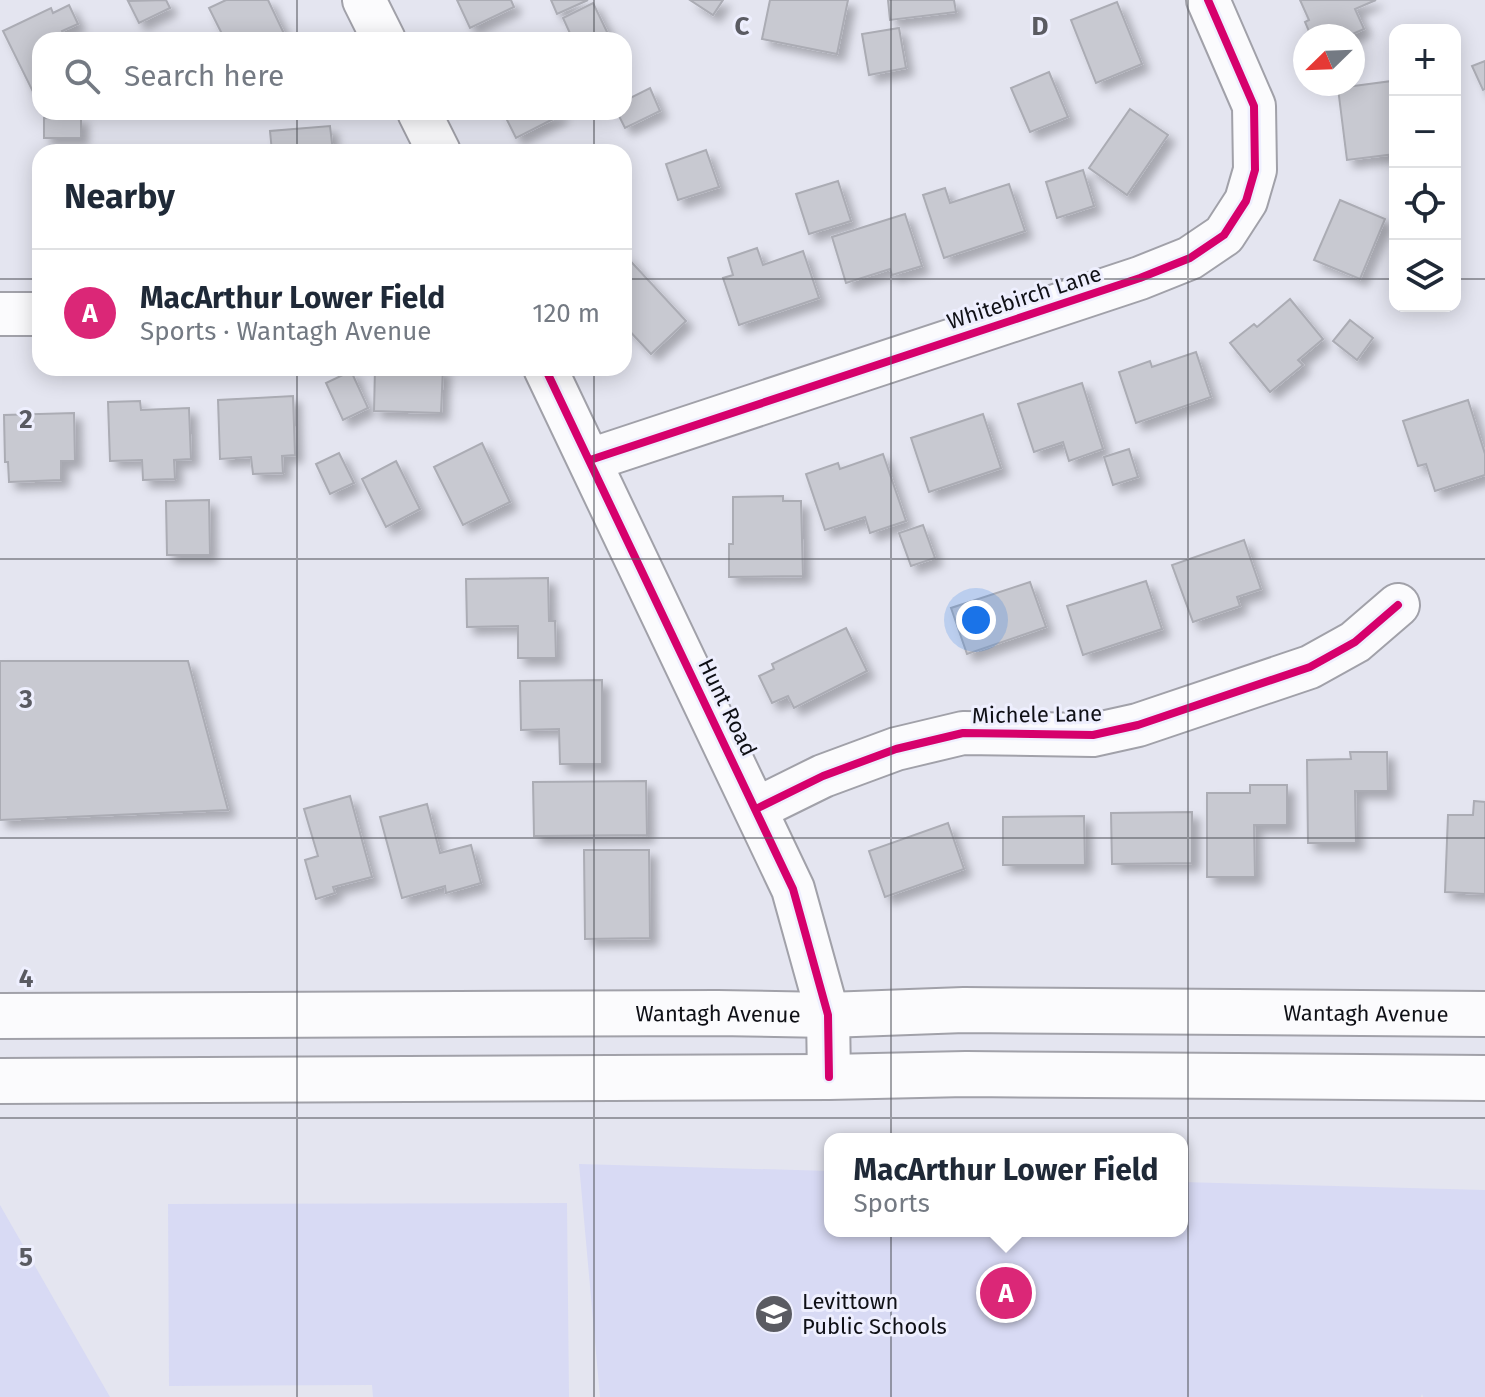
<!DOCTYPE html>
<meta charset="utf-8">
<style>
:root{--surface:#fff;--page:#f2f2f3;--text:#1f2937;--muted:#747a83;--line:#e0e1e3;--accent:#db2777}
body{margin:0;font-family:"Fira Sans",sans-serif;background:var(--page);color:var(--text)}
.controls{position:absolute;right:24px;top:24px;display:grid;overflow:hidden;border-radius:16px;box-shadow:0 4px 20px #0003}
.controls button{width:72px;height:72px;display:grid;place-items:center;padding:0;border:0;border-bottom:2px solid var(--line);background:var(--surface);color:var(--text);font:40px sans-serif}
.compass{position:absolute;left:1293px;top:24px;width:72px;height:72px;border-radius:50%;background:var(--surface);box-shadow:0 4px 20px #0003;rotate:247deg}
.you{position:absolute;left:976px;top:620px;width:28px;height:28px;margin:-20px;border:6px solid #fff;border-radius:50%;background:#1a73e8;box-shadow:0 0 0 12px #1a73e833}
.badge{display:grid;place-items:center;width:52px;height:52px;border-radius:50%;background:var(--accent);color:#fff;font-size:26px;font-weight:700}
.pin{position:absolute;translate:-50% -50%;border:4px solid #fff;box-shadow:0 2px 8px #0006}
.popup{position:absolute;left:824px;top:1133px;width:364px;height:104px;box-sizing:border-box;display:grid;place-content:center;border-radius:16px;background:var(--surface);filter:drop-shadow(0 2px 6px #0005);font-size:26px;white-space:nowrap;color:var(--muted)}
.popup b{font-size:30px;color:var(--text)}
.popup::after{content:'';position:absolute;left:50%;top:100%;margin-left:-16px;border:16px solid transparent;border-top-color:var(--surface)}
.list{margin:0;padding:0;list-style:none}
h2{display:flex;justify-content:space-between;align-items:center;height:104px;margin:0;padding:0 32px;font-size:34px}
h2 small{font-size:26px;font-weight:400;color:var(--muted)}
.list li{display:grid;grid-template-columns:52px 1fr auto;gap:24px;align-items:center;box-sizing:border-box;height:128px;padding:0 32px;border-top:2px solid var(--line)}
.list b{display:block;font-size:30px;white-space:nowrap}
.list p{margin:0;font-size:26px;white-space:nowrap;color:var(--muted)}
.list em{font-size:26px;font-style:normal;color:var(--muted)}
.icon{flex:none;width:44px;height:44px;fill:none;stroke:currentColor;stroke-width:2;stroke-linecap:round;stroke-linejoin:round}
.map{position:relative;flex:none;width:1485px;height:1397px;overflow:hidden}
.search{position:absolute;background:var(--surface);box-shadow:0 4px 20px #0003;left:32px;top:32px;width:600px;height:88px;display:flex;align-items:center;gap:20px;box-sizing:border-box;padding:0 28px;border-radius:24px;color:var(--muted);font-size:30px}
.panel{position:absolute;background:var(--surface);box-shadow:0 4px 20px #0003;left:32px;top:144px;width:600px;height:232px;border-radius:24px}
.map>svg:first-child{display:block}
.green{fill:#d8daf4}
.building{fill:#c8c9d1;stroke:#abacb4;stroke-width:2;filter:url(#shadow)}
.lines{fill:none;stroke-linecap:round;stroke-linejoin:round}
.street-casing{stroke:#a1a1a9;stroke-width:46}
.secondary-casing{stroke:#a1a1a9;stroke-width:48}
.street{stroke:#fbfbfd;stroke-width:42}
.secondary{stroke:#fbfbfd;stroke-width:44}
.cycleway-casing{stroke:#eeeffe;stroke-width:13}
.cycleway{stroke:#d6006c;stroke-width:8}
.grid{fill:none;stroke:#5a5b62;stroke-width:2;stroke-opacity:0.55}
.labels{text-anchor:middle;stroke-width:6;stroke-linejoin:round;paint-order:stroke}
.street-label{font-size:22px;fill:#0f1016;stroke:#eeeffe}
.poi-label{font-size:22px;fill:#0f1016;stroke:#eeeffe;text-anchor:start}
.grid-label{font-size:26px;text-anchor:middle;font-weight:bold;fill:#5a5b62;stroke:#eeeffe;stroke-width:6;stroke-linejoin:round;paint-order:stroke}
</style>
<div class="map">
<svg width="1485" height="1397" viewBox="0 0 1485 1397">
<defs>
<filter id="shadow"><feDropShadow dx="7" dy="7" stdDeviation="4" flood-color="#0004"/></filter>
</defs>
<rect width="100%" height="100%" fill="#e4e5f0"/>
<!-- green -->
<g class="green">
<polygon points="579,1164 830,1171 830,1231 1182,1231 1182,1182 1485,1190 1485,1397 1423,1397 1422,1394 1421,1397 600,1397"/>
<polygon points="567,1203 569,1397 373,1397 372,1385 169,1386 168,1204"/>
<polygon points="0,1205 110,1397 0,1397"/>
</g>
<!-- building -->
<g class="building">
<polygon points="166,0 170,8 139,23 128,1"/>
<polygon points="226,0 268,0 287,40 225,40 209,8"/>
<polygon points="457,0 511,0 514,7 470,28"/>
<polygon points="551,0 588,0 557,14"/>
<polygon points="690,0 723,0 713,15"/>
<polygon points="770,0 848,0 837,54 762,39"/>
<polygon points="888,0 954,0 956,12 890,20"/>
<polygon points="1300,0 1376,0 1355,9 1364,29 1348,36 1311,36 1305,22 1309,20"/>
<polygon points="1117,2 1142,64 1096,83 1071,20"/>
<polygon points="593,3 608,34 595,40 573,40 563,18"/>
<polygon points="69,5 78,24 62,31 66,40 40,40 40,101 38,102 3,31 51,8 53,13"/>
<polygon points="899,28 906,68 869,75 862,34"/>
<polygon points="1485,61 1485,89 1483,90 1472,66"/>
<polygon points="1049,72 1068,117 1030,132 1011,88"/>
<polygon points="1392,81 1395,154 1347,160 1338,88"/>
<polygon points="650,88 660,111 625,128 617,112 624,112 624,101"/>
<polygon points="1130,109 1168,135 1127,195 1089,168"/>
<polygon points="503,112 559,112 561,115 516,138"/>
<polygon points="81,117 81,138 44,138 44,118"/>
<polygon points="330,126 333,152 272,152 270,131"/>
<polygon points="706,150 719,187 678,200 666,164"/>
<polygon points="1083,170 1094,206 1057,218 1046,182"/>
<polygon points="838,181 851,221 809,234 796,194"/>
<polygon points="1009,184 1025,231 944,258 923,195 945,188 950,203"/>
<polygon points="1340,200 1385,219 1360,279 1314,260"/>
<polygon points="905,214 922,266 892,275 890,269 846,283 832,237"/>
<polygon points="757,248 763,265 803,251 819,298 739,325 723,278 733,275 728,258"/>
<polygon points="624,254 686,321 651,354 624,325"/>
<polygon points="1290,299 1323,339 1298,360 1303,365 1270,392 1230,343 1254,324 1257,327"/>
<polygon points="1350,320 1373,338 1357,360 1333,341"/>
<polygon points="1196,352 1211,397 1136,423 1119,372 1150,361 1152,367"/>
<polygon points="375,368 443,368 441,413 374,411"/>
<polygon points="351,371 368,408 343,420 326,383"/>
<polygon points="1082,383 1103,449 1069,461 1063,442 1034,452 1018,404"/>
<polygon points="293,396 295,455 282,456 283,473 253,474 251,457 220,459 218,400"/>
<polygon points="1468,400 1485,454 1485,475 1435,491 1426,464 1418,466 1403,421"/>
<polygon points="140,401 141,410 189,408 191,459 174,460 175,479 143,480 142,460 110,461 108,402"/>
<polygon points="74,413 75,461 61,461 61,480 9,482 8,462 5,462 4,415"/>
<polygon points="983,414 1001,468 929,492 911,438"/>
<polygon points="482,443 510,502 463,525 434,467"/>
<polygon points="1129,449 1138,477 1113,485 1104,457"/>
<polygon points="339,453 354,483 330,494 316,464"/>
<polygon points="883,454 906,521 870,533 865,517 825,530 806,474 838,463 840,469"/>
<polygon points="396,461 420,509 386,527 362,479"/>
<polygon points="783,496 783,501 801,501 803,576 729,577 729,544 733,544 733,497"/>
<polygon points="209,500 210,555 167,555 166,501"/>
<polygon points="923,525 935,558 911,566 899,533"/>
<polygon points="1244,540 1261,589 1237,597 1240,606 1193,622 1172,565"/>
<polygon points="548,578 549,621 555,621 556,658 518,658 518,626 467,627 466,579"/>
<polygon points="1146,581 1162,629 1083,655 1067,606"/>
<polygon points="1030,582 1046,627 967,654 951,608"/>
<polygon points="846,628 867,671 794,708 788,696 772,703 759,676 774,669 772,664"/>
<polygon points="0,661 188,661 228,810 0,820"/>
<polygon points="602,680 602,764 560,764 559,729 521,730 520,681"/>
<polygon points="1350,752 1387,752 1388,791 1355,791 1356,843 1308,843 1307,760 1351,759"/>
<polygon points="646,781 647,835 534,836 533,782"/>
<polygon points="1250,785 1287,785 1287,825 1254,825 1255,877 1207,877 1207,793 1250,793"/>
<polygon points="350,796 372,877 333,887 335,893 316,899 305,860 318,856 304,809"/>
<polygon points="1474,801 1485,802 1485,894 1445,892 1448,815 1473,815"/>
<polygon points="427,804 440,853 471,845 481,883 446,893 445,886 402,898 380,817"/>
<polygon points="1192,812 1192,863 1112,864 1111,813"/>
<polygon points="1084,816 1085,865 1003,865 1003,817"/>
<polygon points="948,823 964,869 885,897 869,851"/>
<polygon points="584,850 649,850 650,938 585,939"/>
</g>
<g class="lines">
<!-- street casing -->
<g class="street-casing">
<g id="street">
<polyline points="364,0 384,40"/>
<polyline points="419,112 439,152"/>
<polyline points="0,314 40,314"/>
<polyline points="545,368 793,889 828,1015 829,1077"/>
<polyline points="590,460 1140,278 1190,258 1224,235 1246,201 1255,170 1254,106 1208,0"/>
<polyline points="756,809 823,776 896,749 963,733 1093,735 1138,725 1310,667 1355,642 1398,605"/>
</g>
</g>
<!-- secondary casing -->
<g class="secondary-casing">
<g id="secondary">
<path id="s1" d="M0,1016L717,1013L828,1015L964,1010L1485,1014"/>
<polyline points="0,1081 829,1077 966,1074 1485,1078"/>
</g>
</g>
<!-- street -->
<use href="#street" class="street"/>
<!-- secondary -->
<use href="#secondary" class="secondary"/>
<!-- cycleway casing -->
<g class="cycleway-casing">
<g id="cycleway">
<polyline points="545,368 793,889 828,1015 829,1077"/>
<polyline points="590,460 1140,278 1190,258 1224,235 1246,201 1255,170 1254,106 1208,0"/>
<polyline points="756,809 823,776 896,749 963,733 1093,735 1138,725 1310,667 1355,642 1398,605"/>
</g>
</g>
<!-- cycleway -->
<use href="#cycleway" class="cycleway"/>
</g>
<!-- grid -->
<path class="grid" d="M297,0V40M594,0V40M891,0V1397M1188,0V1397M297,112V152M594,112V152M0,279H40M624,279H1395M1455,279H1485M297,368V1397M594,368V1397M0,559H1485M0,838H1485M0,1118H1485"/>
<!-- icons -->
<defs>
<g id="school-disc" transform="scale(2)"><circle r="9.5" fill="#5a5b62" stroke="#eeeffe"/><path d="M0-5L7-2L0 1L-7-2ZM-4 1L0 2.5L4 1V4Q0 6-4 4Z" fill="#fff"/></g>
</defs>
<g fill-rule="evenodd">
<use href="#school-disc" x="774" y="1314"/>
</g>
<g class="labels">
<!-- street labels -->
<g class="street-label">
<text transform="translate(1024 297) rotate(-18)" y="8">Whitebirch Lane</text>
<text transform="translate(728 707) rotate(64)" y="8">Hunt Road</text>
<text transform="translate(1037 714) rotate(-1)" y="8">Michele Lane</text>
<text dy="8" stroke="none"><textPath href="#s1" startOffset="1366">Wantagh Avenue</textPath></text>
<text dy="8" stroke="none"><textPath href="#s1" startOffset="718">Wantagh Avenue</textPath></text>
</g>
<!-- poi labels -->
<g class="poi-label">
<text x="802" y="1309">Levittown<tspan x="802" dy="25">Public Schools</tspan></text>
</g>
</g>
<g class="grid-label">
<text x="742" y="35">C</text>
<text x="1040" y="35">D</text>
<text x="26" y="428">2</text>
<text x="26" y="708">3</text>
<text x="26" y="987">4</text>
<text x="26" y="1266">5</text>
</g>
</svg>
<div class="controls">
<button>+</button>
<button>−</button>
<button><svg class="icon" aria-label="locate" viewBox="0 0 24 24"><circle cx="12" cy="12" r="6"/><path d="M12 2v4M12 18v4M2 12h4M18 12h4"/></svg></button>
<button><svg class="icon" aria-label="layers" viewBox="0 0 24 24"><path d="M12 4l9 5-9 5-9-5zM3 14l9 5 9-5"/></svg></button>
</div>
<svg class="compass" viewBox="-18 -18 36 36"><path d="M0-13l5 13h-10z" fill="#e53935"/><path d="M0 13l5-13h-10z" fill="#747a83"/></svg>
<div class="you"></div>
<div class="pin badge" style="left:1006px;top:1293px">A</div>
<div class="popup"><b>MacArthur Lower Field</b>Sports</div>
<div class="search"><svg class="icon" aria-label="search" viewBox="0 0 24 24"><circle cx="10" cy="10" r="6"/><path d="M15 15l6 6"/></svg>Search here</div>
<section class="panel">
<h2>Nearby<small></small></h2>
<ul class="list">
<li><span class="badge">A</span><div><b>MacArthur Lower Field</b><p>Sports · Wantagh Avenue</p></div><em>120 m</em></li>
</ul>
</section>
</div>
